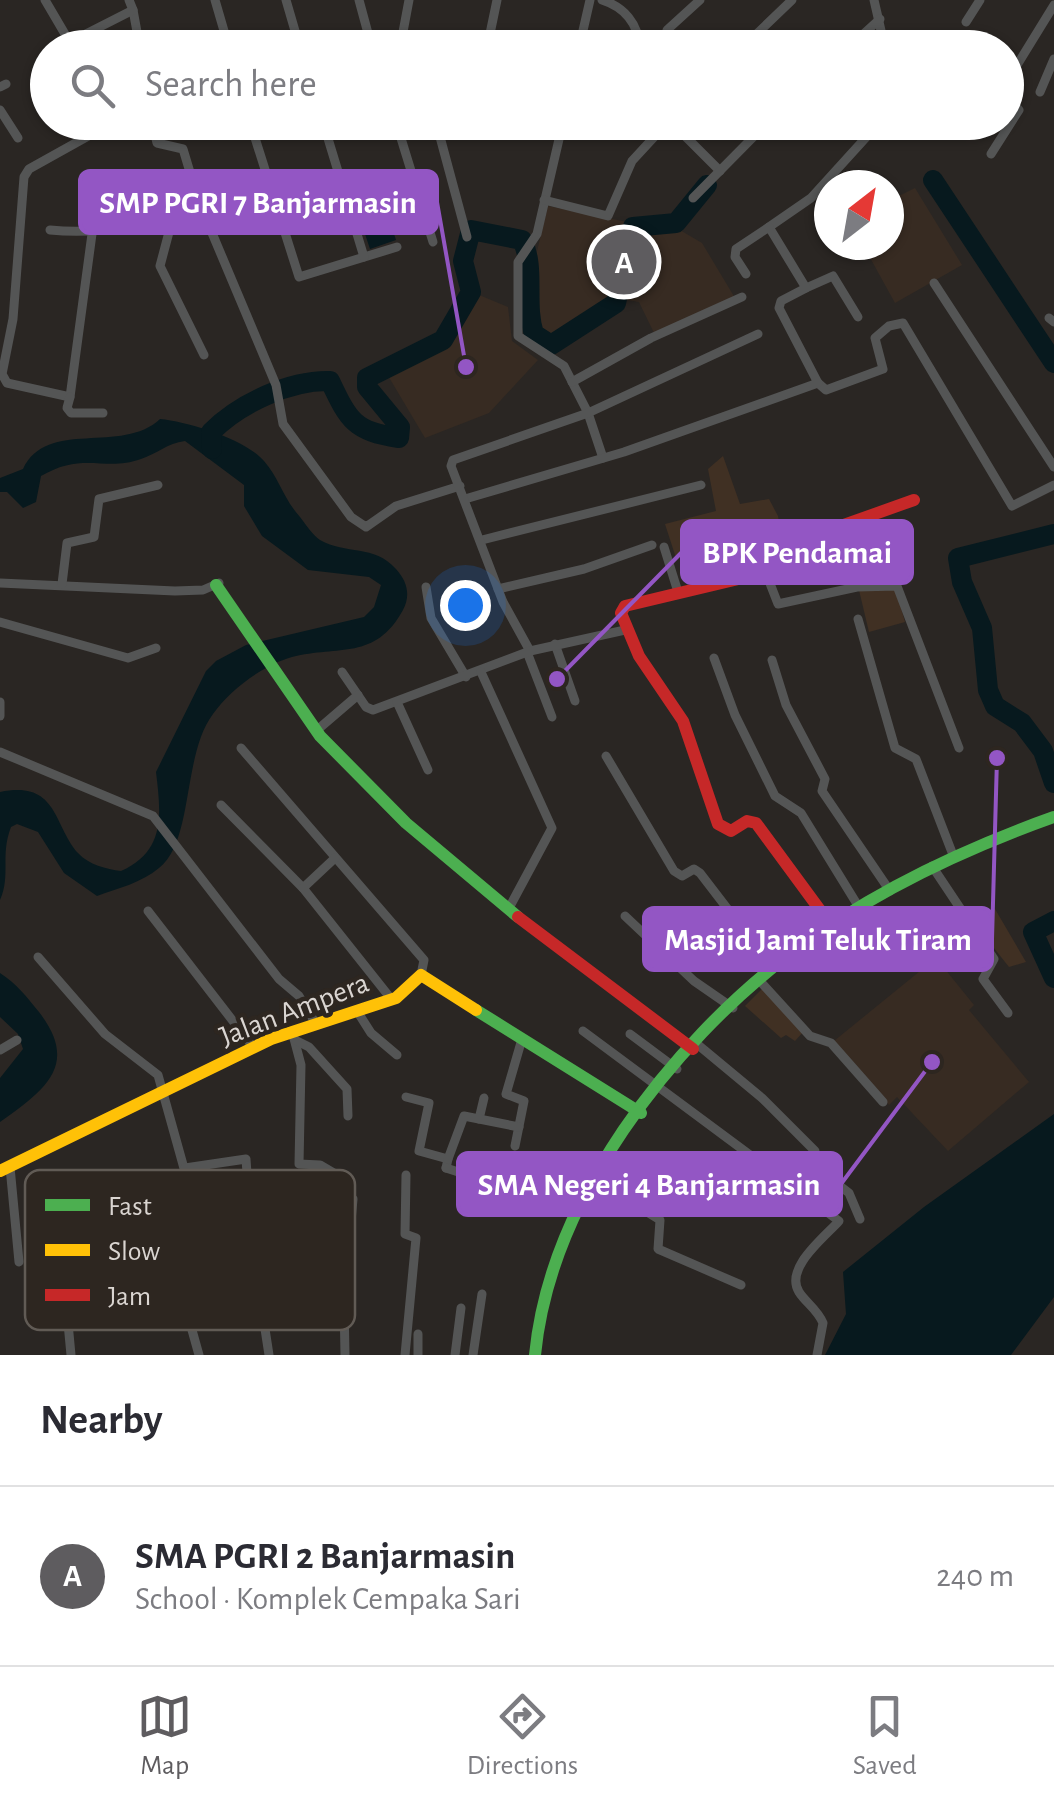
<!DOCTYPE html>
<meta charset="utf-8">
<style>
:root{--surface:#fff;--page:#f2f2f3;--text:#2b2b33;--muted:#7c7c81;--line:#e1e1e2;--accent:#5e5c5f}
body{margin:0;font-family:"Alegreya Sans",sans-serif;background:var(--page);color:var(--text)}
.compass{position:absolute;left:814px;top:170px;width:90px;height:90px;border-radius:50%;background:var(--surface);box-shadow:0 2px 8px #0004;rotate:31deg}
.you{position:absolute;left:465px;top:605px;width:35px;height:35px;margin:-25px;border:8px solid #fff;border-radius:50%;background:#1a73e8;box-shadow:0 0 0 15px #1a73e833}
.badge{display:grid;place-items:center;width:65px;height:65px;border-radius:50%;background:var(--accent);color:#fff;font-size:32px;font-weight:700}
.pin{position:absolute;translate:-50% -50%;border:5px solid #fff;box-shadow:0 2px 10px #0006}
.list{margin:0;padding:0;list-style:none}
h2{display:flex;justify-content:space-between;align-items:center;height:130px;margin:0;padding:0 40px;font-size:42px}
h2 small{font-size:32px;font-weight:400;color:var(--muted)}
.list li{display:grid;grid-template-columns:65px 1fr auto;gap:30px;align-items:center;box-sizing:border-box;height:180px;padding:0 40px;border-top:2px solid var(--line)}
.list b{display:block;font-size:38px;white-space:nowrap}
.list p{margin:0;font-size:32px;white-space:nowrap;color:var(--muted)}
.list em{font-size:32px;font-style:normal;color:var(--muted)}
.icon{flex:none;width:55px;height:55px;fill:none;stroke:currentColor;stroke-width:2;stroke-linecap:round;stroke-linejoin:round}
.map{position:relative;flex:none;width:1054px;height:1355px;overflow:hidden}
.search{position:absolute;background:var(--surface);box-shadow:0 2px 8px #0004;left:30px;right:30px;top:30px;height:110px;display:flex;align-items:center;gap:25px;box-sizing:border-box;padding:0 35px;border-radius:55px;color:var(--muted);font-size:38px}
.sheet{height:310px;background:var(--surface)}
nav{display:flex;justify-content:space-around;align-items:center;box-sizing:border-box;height:140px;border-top:2px solid var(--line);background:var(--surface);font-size:28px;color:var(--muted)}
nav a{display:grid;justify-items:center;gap:5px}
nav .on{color:var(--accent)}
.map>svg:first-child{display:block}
.built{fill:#372b22}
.green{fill:#403023}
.water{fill:#07191e}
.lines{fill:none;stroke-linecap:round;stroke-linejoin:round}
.river{stroke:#07191e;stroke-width:20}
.street{stroke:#545555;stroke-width:9}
.fast{stroke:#4caf50;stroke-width:12}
.slow{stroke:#ffc107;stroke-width:12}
.jam{stroke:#c62828;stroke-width:12}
.labels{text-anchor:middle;stroke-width:9;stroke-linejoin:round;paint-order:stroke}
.street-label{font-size:30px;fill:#dad5d1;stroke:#2d2620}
.key{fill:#2d2620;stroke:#615b55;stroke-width:2.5}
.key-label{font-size:28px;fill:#dad5d1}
.leader{fill:none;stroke:#9356c4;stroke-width:4}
.callout-dot{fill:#9356c4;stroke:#2d2620;stroke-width:4}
.callout{fill:#9356c4;stroke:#9356c4;stroke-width:4}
.callout-label{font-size:32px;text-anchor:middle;font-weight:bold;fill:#fff}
</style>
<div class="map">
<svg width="1054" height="1355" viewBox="0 0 1054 1355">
<rect width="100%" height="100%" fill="#2a2623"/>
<!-- built -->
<g class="built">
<polygon points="915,188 962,265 895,303 863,245 889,245 889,201"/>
<polygon points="548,206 647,226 673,226 702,243 735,298 655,335 639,302 621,299 553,337 535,328 530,280"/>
<polygon points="472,292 508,307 512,341 538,360 489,413 425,438 387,374 445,343"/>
<polygon points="936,958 974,1005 969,1010 1029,1082 948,1151 897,1097 889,1105 834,1041"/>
</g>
<!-- green -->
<g class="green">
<polygon points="723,456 740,504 769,499 778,516 783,549 757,555 748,542 676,558 665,524 716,511 708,469"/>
<polygon points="895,587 905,622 869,632 859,590"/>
<polygon points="995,909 1026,962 1009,967 974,923"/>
<polygon points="762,989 804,1031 795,1041 786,1035 781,1038 745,1006"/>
</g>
<!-- water -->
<g class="water">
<polygon points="375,175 396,240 370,249 356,207 365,204 357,180"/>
<path d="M160,419C189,422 245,439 264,461C279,478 283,498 300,517C306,525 313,535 320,540C346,555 374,544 396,569C407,581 411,595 403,610C375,661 339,645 292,657C263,665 230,690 213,714C182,755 194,841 159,868C141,883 119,888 97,896L64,873L38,832L17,824L11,827C0,855 11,875 0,900V792C58,780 53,825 78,853C89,865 106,869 121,871C166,851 161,814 156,772L206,671L216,661L246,645L364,617L374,607L381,585L369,577L308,570L262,536L244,506V485L185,441C167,443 157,454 141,459C105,472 83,451 41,476L36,502L23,508L7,492H0V478L23,469C47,418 122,455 160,419Z"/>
<path d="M0,973C17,984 26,996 39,1012C80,1065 45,1090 0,1122V1078L23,1049L18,1034L0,1017Z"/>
<polygon points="1054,1114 1054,1297 1011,1355 825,1355 846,1314 843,1272 924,1207"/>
</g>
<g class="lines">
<!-- river -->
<g class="river">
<polyline points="933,180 1054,363"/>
<path d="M212,449L211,432C240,403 290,380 330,381C349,421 354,431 399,438L400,427L367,387V378L443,340L471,292L463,261L471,230L522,240C536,268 524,303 534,334L551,345L616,303L633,227L676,223L707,185"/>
<polyline points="1054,534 958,558 962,582 982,628 988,690 995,706 1022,723 1043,751 1054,783"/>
<polyline points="1054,921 1033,932 1054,978"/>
</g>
<!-- street -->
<g class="street">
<polyline points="45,0 72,46"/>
<polyline points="215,0 229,48"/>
<polyline points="286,0 300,48"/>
<polyline points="359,0 372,48"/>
<path d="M602,0C624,7 638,23 640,48"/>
<polyline points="874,0 885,48"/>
<polyline points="133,10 140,48"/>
<polyline points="966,22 980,0"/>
<polyline points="667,30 700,0"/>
<polyline points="73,48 78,38 133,10 129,0"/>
<polyline points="400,48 409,0"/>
<polyline points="487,48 497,0"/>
<polyline points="579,48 590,0"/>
<polyline points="742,48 792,0"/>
<polyline points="848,48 880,19"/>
<polyline points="1006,83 1054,5"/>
<polyline points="0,87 6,84"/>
<polyline points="1040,92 1054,59"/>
<polyline points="0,110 18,138"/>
<polyline points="152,122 157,143 183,149 199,202 276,385 283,424 351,517 366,527 396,506 460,486"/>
<polyline points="250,122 299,277 397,247"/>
<polyline points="323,122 364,257"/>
<polyline points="396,122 433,242"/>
<polyline points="436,122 467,237"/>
<polyline points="443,122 470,122"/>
<polyline points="563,122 537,234 518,262 518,336 564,366 588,413 603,458"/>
<polyline points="671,122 720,171"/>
<polyline points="991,154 1019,110 1006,95"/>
<polyline points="693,198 768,122"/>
<polyline points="544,200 608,216 632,161 668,122"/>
<polyline points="173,217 160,266 204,355"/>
<polyline points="769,227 811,198 880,122"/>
<path d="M50,230C100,235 155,225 201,206"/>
<polyline points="92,234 70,397 7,383 2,374 13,319 24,177 29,169 99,130 102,122"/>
<polyline points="934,283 1054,467"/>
<polyline points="806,288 833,276 858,317"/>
<polyline points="1049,318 1054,322"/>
<polyline points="572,382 651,338 742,297"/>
<polyline points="818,383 826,390 883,369 875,338 889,326 903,323 1012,506 1054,485"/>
<polyline points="70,397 67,408 71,413 103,413"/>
<polyline points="465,499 624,452 818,383 779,308 781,301 806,288 769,227 736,249 735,257 746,274"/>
<polyline points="482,540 701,485"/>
<polyline points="664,547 678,592"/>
<polyline points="766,573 778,604 857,587 897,586 959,748"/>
<polyline points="0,583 175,591 203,590 219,583"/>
<polyline points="62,584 67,543 94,537 99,499 158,485"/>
<polyline points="426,587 431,618 466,677"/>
<polyline points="498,589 584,569 652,545"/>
<polyline points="858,619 895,748 916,759 953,855"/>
<polyline points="0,622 128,658 156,648"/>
<polyline points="555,644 575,701"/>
<polyline points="530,651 503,602 451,466 453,460 588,413 758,334"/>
<polyline points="527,652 552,717"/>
<polyline points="714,658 735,715 775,796 801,813 860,909"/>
<polyline points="772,660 786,705 825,779 822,791 890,891"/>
<polyline points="342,672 366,707 373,710 530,651 625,630"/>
<polyline points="481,672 552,828 509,908"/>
<polyline points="0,702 0,716"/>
<polyline points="397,702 428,770"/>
<polyline points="316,731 358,695"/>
<polyline points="241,748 424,960 421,975"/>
<polyline points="0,752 153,816 279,979 299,996 316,1024"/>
<polyline points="606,756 674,871 682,876 694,869 700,873 773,968"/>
<polyline points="221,805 303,888"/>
<polyline points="335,858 303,888 392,1000"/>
<polyline points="932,866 994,959 983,979 1008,1013"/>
<polyline points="148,911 253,1047"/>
<polyline points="625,916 694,981 733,1008"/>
<polyline points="38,957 105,1034 158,1075 197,1215"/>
<polyline points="759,980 810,1036 831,1043 883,1102"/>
<polyline points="357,1011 371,1033 397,1055"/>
<polyline points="292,1031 301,1065 299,1164 320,1165 337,1175 329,1254 347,1256"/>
<path d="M583,1031L839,1221C825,1237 784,1268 799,1292C806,1303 817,1309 823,1323L817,1355"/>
<polyline points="630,1034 677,1069"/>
<polyline points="295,1040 309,1047 347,1089 348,1116"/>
<polyline points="697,1044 762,1098 815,1151 813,1165 849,1193 860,1219"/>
<polyline points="0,1050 17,1040"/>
<polyline points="406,1097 429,1103 419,1151 448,1159 446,1168"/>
<polyline points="479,1119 484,1098"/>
<polyline points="515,1146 524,1101 506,1094 522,1039"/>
<polyline points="448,1159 464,1116 519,1127"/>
<polyline points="10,1167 19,1262"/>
<polyline points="185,1168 246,1159 248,1188"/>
<polyline points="446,1168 576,1210"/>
<polyline points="593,1179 660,1220 658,1249 741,1285"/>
<polyline points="221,1239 251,1238 269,1355"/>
<polyline points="126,1271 172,1260"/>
<polyline points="216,1284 260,1280"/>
<polyline points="418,1334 418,1355"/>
<polyline points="71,1355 62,1259 89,1249 104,1235 160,1216 199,1355"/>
<polyline points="345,1355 344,1301 353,1199"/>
<polyline points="405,1355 416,1238 405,1234 406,1175"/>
<polyline points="455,1355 461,1308"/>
<polyline points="473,1355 482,1294"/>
</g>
<!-- fast -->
<g class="fast">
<polyline points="216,585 320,736 406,823 518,917"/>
<polyline points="476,1010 641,1113"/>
<path d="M535,1355C550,1200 670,1045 791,953C870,893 961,850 1054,817"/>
</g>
<!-- slow -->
<polyline class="slow" points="0,1171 271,1039 396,998 421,975 476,1010"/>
<!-- jam -->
<g class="jam">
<polyline points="518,917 693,1049"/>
<polyline points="831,925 756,823 747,821 731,831 718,824 683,721 639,656 621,613 625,606 792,566 793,543 914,500"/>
</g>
</g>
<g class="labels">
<!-- street labels -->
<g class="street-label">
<text transform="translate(294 1009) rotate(-21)" y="10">Jalan Ampera</text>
</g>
</g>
<!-- legend -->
<rect x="25" y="1170" width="330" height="160" rx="15" class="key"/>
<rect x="45" y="1199" width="45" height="12" fill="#4caf50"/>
<rect x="45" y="1244" width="45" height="12" fill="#ffc107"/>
<rect x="45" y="1289" width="45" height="12" fill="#c62828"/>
<g class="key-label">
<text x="108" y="1215">Fast</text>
<text x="108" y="1260">Slow</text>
<text x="108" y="1305">Jam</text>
</g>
<!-- callouts -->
<path class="leader" d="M466 367L437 202M557 679L682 552M997 758L992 939M932 1062L841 1184"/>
<g class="callout-dot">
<circle cx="466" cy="367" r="10"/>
<circle cx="557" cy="679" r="10"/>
<circle cx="997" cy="758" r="10"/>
<circle cx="932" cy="1062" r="10"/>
</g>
<g class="callout">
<rect x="80" y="171" width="357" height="62" rx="10"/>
<rect x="682" y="521" width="230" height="62" rx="10"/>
<rect x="644" y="908" width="348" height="62" rx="10"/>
<rect x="458" y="1153" width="383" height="62" rx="10"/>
</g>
<g class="callout-label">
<text x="258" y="213">SMP PGRI 7 Banjarmasin</text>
<text x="797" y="563">BPK Pendamai</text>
<text x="818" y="950">Masjid Jami Teluk Tiram</text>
<text x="649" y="1195">SMA Negeri 4 Banjarmasin</text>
</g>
</svg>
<svg class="compass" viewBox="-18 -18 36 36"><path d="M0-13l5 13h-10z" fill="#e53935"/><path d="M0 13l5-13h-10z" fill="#7c7c81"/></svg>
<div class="you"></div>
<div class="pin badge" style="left:624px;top:262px">A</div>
<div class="search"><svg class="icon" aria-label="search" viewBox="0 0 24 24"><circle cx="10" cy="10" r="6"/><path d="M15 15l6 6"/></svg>Search here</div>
</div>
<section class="sheet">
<h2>Nearby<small></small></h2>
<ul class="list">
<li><span class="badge">A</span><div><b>SMA PGRI 2 Banjarmasin</b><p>School · Komplek Cempaka Sari</p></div><em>240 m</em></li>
</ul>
</section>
<nav>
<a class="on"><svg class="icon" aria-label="map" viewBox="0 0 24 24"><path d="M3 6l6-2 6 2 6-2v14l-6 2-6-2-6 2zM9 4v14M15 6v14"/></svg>Map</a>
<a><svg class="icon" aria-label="directions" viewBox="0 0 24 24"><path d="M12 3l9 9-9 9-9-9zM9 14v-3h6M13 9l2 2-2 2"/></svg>Directions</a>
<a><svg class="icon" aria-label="saved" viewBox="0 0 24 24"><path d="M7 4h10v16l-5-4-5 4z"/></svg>Saved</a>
</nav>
